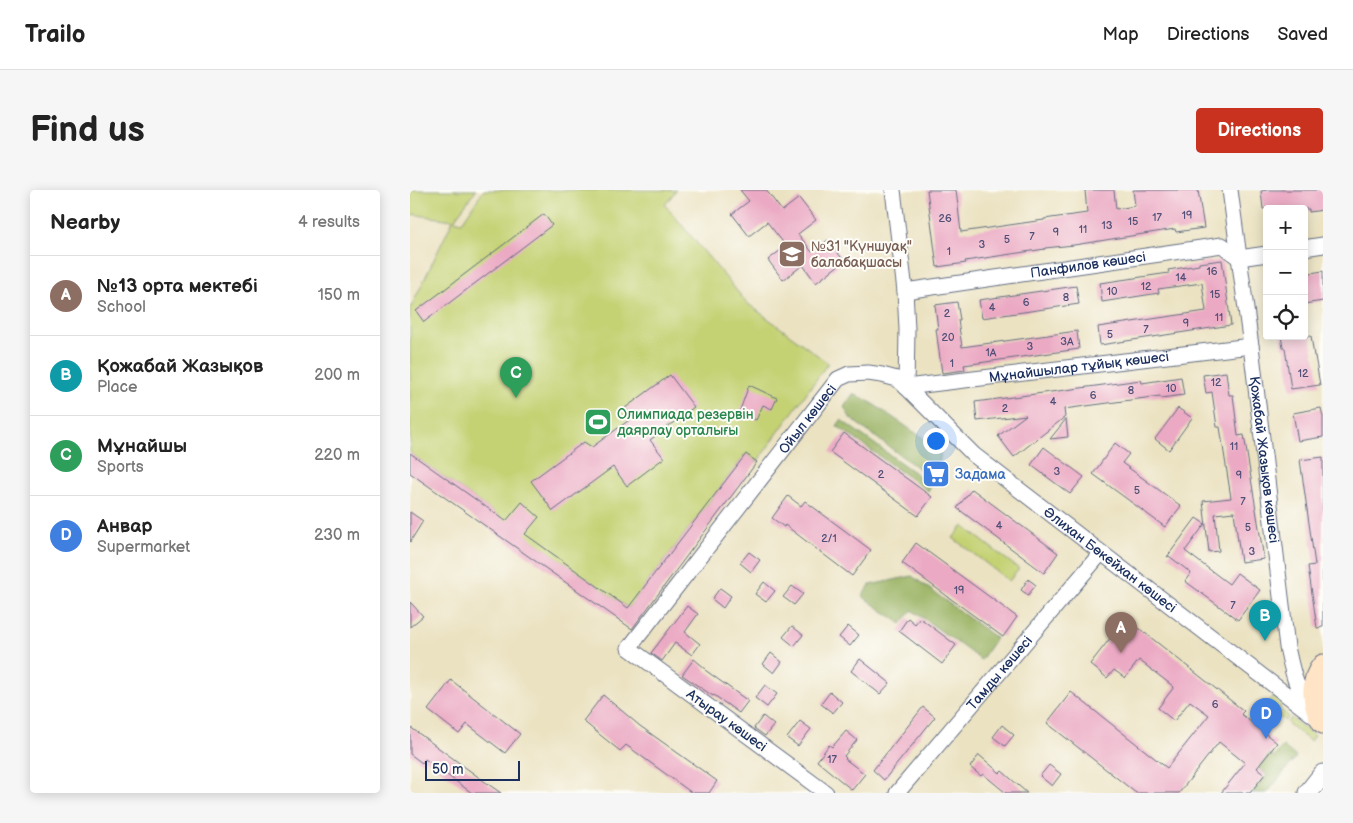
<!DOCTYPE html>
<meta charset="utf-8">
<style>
:root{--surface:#fff;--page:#f6f6f6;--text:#222;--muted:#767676;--line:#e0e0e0;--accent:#c8321e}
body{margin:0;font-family:"Balsamiq Sans",sans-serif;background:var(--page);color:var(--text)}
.controls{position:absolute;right:15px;top:15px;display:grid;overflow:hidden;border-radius:5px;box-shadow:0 2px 12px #0003}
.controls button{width:45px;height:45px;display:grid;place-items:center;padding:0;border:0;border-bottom:1px solid var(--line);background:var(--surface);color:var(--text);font:25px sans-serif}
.scale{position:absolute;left:15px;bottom:12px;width:95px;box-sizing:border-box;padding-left:5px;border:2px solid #1b2f5e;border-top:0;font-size:14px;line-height:18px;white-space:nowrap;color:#1b2f5e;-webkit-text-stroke:4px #fdfcf7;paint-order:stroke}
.you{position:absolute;left:525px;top:250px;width:18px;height:18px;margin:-12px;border:4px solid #fff;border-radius:50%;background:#1a73e8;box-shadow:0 0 0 8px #1a73e833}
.badge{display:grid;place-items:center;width:32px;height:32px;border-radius:50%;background:var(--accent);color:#fff;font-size:16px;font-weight:700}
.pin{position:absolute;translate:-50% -41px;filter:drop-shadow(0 1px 2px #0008)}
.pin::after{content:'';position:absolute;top:26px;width:18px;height:15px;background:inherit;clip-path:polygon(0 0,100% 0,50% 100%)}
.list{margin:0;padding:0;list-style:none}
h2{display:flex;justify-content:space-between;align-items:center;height:65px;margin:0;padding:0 20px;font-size:21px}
h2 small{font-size:16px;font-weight:400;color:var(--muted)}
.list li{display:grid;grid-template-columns:32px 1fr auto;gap:15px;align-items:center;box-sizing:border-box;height:80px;padding:0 20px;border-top:1px solid var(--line)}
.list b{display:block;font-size:19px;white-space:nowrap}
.list p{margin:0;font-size:16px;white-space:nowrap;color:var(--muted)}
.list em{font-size:16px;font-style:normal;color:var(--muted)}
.icon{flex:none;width:28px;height:28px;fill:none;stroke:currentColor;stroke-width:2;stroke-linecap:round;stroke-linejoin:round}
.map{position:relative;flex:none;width:913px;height:603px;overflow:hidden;border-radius:5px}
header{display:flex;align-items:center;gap:30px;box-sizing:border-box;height:70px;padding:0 25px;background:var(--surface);border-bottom:1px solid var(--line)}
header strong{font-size:24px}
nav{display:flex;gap:28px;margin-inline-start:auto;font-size:18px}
.intro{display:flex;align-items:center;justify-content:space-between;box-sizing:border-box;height:120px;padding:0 30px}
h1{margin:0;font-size:35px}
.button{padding:12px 22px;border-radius:5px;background:var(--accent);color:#fff;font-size:18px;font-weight:700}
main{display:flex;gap:30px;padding:0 30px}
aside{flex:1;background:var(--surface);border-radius:5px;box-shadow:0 2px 12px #0003}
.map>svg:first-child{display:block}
.green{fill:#c4d273;stroke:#708068}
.forest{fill:#9bb465;stroke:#5b7262}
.building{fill:#eba9c3}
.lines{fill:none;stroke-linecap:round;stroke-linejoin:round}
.minor-casing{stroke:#646e81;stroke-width:17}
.tertiary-casing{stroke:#646e81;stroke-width:21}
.secondary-casing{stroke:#646e81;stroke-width:23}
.minor{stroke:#fff;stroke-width:15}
.tertiary{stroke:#fff;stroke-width:19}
.secondary{stroke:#ffe4c6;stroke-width:21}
.labels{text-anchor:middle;stroke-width:4;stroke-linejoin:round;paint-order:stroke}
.number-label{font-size:11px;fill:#4f4e77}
.education-label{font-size:14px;fill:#785e54;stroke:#fdfcf7;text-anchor:start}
.street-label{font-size:14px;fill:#1b2f5e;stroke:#fdfcf7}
.leisure-label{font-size:14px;fill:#27864d;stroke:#fdfcf7;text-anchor:start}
.shop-label{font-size:14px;fill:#366cbe;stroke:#fdfcf7;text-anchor:start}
</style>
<header>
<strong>Trailo</strong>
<nav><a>Map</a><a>Directions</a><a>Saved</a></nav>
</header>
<div class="intro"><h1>Find us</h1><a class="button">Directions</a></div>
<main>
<aside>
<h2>Nearby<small>4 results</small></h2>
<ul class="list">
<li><span class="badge" style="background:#8d6e63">A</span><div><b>№13 орта мектебі</b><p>School</p></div><em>150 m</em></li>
<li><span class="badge" style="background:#0f9aa8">B</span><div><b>Қожабай Жазықов</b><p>Place</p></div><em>200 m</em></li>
<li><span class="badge" style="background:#2e9e5b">C</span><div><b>Мұнайшы</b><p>Sports</p></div><em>220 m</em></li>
<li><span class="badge" style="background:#3f7fe0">D</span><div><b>Анвар</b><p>Supermarket</p></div><em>230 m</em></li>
</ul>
</aside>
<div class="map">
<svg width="913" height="603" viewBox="0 0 913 603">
<rect width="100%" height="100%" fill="#fdfcf7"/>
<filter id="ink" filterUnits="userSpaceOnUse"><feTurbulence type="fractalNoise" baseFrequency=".02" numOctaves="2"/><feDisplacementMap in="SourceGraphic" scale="10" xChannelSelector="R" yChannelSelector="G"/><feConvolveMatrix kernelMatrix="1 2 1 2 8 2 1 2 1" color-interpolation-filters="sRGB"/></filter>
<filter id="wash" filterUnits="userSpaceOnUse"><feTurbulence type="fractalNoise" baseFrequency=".0096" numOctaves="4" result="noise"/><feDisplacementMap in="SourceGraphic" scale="20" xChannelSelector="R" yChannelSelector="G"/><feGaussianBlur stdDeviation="1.12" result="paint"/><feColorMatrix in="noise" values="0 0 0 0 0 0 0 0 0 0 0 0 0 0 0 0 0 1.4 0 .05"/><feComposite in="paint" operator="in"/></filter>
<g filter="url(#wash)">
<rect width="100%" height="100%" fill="#ebe2c1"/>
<!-- green -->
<g class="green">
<polygon points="0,0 66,0 44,30 52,32 74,0 266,0 255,15 337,113 418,173 347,272 336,264 218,418 0,263 0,119 43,30 0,24"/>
<polygon points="553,336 609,379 599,391 543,348"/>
<polygon points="863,506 871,513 870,519 878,526 875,531 854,515"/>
<polygon points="881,528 904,546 900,551 877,533"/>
</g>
<!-- forest -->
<g class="forest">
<polygon points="443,204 460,212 531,260 529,276 524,273 516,284 441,229 434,217"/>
<polygon points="431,230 522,295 518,301 427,236"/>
<polygon points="502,386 586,448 571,470 502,420 491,434 452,406 460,395"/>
<polygon points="873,556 886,567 857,603 842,603 857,585 849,578 860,564 864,567"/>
</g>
<g id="blocks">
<!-- building -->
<g class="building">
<polygon points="330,0 356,0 372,21 389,8 406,30 388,44 402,62 418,50 434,71 406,93 393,75 373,90 358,70 376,56 357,32 339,46 322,24 339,11"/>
<polygon points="517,0 546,0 551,42 634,30 634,29 677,23 675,0 704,0 706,19 725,16 723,0 788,0 794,38 766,42 765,39 664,55 635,58 635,59 555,71 556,73 527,77"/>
<polygon points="858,0 913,0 913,20 899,22 899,19 853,19 851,1"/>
<polygon points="134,24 142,35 14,132 6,121"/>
<polygon points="812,70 821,135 690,155 688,137 796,121 792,93 748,99 749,103 692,112 690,93 759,83 758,80 789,75 789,73"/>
<polygon points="913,81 913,111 894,114 894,84"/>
<polygon points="666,96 669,114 572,128 569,110"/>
<polygon points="547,112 550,130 548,130 552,157 667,141 669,159 554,175 555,180 532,183 526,139 528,139 525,115"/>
<polygon points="871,146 901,146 904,166 905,166 910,195 881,199 875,158 873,158"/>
<polygon points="816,182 819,205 823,205 828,246 834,245 854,369 831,372 824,322 805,324 809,361 799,362 793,311 821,308 810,237 807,237 802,202 796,203 793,185"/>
<polygon points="260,185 284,217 240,250 254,268 217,296 203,277 143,321 121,291 174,252 182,257 222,228 215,218"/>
<polygon points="771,187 774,205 751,208 750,206 654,219 655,227 604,267 588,246 616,225 567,231 565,212 731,190 732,193"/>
<polygon points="339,195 367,208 362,219 353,215 346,230 329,223"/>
<polygon points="768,218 782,228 759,260 745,249"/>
<polygon points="911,218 913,227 913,247 888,251 883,223"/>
<polygon points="656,229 658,247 640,249"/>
<polygon points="434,243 522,307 508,326 420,262"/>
<polygon points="705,253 719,264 712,273 771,316 755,337 683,284"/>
<polygon points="634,257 674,287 660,304 621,275"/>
<polygon points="0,263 96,331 112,312 129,327 115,344 218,418 336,264 347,272 222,439 0,283"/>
<polygon points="913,267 913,437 907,438 898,376 905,375 890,270"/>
<polygon points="562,299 648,363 634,383 547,318"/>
<polygon points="378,306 391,316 395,311 461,360 442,386 375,335 374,337 362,328"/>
<polygon points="0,322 13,331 0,352"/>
<polygon points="786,328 795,334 775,361 819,394 827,383 850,400 828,430 775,391 781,383 759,366 757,367"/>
<polygon points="506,353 607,427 593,447 492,373"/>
<polygon points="339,362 350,370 341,382 330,373"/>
<polygon points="618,389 626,395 618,405 611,400"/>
<polygon points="354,392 365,401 356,412 345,404"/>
<polygon points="382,396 393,404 384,415 373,407"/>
<polygon points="310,398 321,406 313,418 302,409"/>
<polygon points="0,412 13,426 0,437"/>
<polygon points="277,416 288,424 275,442 290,454 282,465 265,453 252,471 241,463"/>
<polygon points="498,428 505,434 510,428 546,455 532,474 489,441"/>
<polygon points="716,428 834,521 831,524 867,553 847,578 855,584 840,603 811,603 835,573 809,552 769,603 726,603 637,533 661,502 757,578 799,525 780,511 764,531 748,518 764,497 729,470 715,488 704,480 697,488 680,474"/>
<polygon points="382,436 393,445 384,456 373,447"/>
<polygon points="438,436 449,445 440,456 429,447"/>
<polygon points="361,463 372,472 364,483 353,474"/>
<polygon points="284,469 296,479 295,480 338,511 329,523 304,505 303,506 272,485"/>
<polygon points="450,469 480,493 470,504 441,481"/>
<polygon points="41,490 110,544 95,563 57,534 49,544 18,520"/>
<polygon points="355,495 367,504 357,517 345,508"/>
<polygon points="420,502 432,512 423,523 411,514"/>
<polygon points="193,505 230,536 307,591 299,603 282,603 216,555 210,561 173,531"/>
<polygon points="513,517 525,527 474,590 463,580"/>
<polygon points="353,526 364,535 355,546 344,538"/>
<polygon points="390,531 401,539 388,556 377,548"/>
<polygon points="592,535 604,545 595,556 583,547"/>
<polygon points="0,537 78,594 91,603 62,603 15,569 12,573 0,564"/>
<polygon points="436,541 447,550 434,566 436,568 435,569 455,584 442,600 407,571 419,555 422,557"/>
<polygon points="569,565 590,583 592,581 617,603 596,603 573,584 571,586 560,577"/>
<polygon points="639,575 651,584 642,596 630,586"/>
</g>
</g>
</g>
<g filter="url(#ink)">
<use href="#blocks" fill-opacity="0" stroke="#646e81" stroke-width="1"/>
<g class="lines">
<!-- minor casing -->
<g class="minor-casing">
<g id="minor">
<polyline points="483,0 495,101 497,139 496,197"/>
<path id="s1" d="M820,0L841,156L877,457C882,479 885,499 900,517"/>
<polyline points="894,58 913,55"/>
<path id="s2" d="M495,101L812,55L829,68L857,64"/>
<path id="s3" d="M496,197L841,156"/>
<path id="s4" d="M416,603L219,458L428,189L439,184L458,183L472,185L487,189L496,197L564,265L912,532"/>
<path id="s5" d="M487,603L691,363"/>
</g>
</g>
<!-- tertiary casing -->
<g class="tertiary-casing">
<polyline id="tertiary" points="898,603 913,584"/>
</g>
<!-- secondary casing -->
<g class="secondary-casing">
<path id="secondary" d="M913,475C899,491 903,516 913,533"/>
</g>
<!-- minor -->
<use href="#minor" class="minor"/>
<!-- tertiary -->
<use href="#tertiary" class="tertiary"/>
<!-- secondary -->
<use href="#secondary" class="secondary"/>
</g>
</g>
<!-- icons -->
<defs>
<g id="school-square" transform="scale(1.4375)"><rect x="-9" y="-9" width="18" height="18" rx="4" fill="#8d6e63" stroke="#fdfcf7"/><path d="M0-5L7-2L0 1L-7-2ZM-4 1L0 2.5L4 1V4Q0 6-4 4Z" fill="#fff"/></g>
<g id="stadium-square" transform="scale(1.4375)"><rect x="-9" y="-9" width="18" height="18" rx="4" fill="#2e9e5b" stroke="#fdfcf7"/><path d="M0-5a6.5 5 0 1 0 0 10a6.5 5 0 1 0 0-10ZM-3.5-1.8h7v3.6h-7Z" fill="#fff"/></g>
<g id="supermarket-square" transform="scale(1.4375)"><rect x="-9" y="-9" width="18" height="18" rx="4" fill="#3f7fe0" stroke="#fdfcf7"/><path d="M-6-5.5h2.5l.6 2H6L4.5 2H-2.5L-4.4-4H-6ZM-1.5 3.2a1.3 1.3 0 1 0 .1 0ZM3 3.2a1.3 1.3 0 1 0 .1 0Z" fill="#fff"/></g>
</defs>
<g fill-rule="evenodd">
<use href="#school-square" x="382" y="64"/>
<use href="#stadium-square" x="188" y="232"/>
<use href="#supermarket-square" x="526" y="284"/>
</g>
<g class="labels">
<!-- number labels -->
<g class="number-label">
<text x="777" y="29">19</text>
<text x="747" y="31">17</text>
<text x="535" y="32">26</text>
<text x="723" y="35">15</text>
<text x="697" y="39">13</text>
<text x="673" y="43">11</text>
<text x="646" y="46">9</text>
<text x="622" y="50">7</text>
<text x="597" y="53">5</text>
<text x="572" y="58">3</text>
<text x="539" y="65">1</text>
<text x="802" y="85">16</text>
<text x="771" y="91">14</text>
<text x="736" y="100">12</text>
<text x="702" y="105">10</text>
<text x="805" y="108">15</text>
<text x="656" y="111">8</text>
<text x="616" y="116">6</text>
<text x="582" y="121">4</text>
<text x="537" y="127">2</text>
<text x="809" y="131">11</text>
<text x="776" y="137">9</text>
<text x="736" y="143">7</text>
<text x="700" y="148">5</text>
<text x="538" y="151">20</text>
<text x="657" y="155">3А</text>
<text x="620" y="160">3</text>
<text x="581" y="166">1А</text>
<text x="542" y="177">1</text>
<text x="893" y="187">12</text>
<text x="806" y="196">12</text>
<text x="761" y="202">10</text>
<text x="721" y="204">8</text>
<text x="683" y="209">6</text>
<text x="643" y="215">4</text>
<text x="595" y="222">2</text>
<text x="824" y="260">11</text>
<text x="647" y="285">3</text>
<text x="471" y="288">2</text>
<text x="829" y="289">9</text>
<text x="727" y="304">5</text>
<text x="833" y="315">7</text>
<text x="589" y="339">4</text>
<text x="838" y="341">5</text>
<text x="419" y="352">2/1</text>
<text x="842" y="365">3</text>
<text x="549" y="404">19</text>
<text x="823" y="419">7</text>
<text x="805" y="518">6</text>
<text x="422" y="573">17</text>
</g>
<!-- education labels -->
<g class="education-label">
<text x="401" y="61">№31 "Күншуақ"<tspan x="401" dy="16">балабақшасы</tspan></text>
</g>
<!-- street labels -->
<g class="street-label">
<text dy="5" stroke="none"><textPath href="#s2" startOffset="185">Панфилов көшесі</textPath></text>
<text dy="5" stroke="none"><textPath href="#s3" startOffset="174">Мұнайшылар тұйық көшесі</textPath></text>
<text dy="5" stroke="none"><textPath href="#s4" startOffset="535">Ойыл көшесі</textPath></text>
<text dy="5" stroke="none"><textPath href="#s1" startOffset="272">Қожабай Жазықов көшесі</textPath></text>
<text dy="5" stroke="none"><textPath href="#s4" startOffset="926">Әлихан Бөкейхан көшесі</textPath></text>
<text dy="5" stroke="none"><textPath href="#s5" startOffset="158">Тамды көшесі</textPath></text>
<text transform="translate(317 530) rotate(36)" y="5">Атырау көшесі</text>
</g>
<!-- leisure labels -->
<g class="leisure-label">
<text x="207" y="229">Олимпиада резервін<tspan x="207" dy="16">даярлау орталығы</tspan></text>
</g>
<!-- shop labels -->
<g class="shop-label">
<text x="545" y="289">Задама</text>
</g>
</g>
</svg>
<div class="controls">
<button>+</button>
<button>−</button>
<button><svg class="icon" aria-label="locate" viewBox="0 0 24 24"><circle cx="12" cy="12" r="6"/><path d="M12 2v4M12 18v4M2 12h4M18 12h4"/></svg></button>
</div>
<div class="scale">50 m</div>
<div class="you"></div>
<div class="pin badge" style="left:711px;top:463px;background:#8d6e63">A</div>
<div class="pin badge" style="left:855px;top:451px;background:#0f9aa8">B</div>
<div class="pin badge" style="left:106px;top:208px;background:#2e9e5b">C</div>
<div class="pin badge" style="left:856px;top:549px;background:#3f7fe0">D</div>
</div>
</main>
